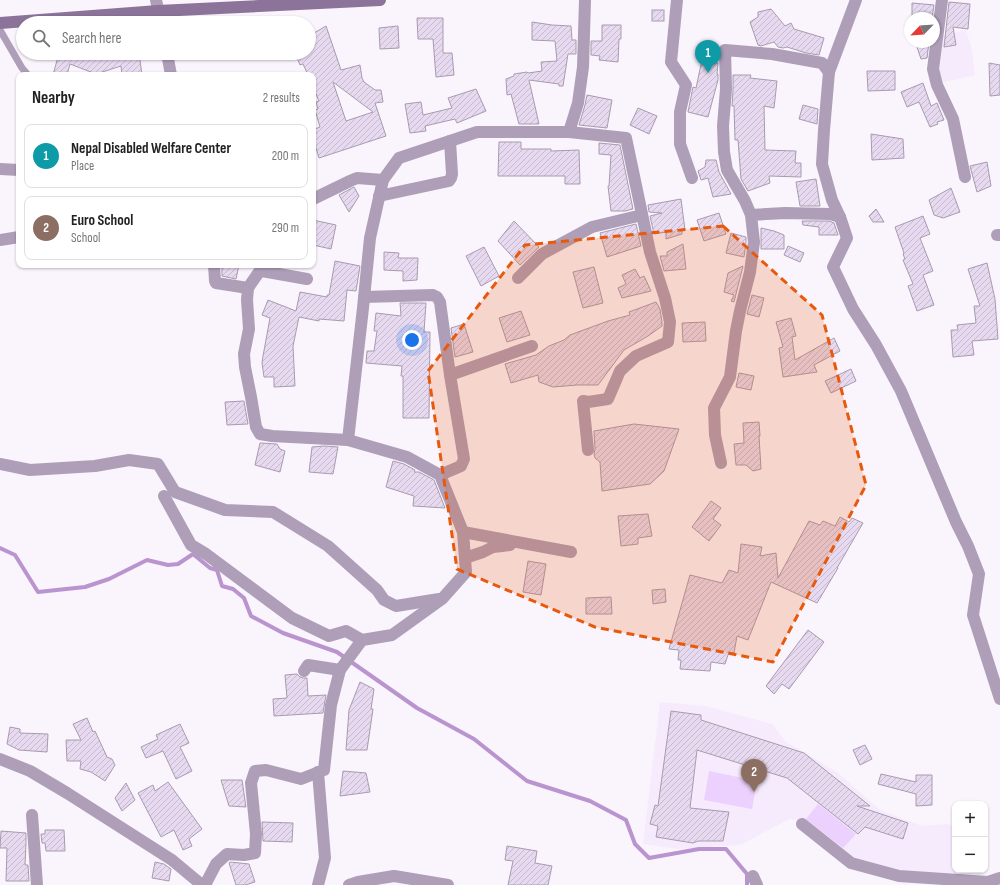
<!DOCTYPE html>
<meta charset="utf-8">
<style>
:root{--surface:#fff;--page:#f6f6f6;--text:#222;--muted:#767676;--line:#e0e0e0;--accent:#0f766e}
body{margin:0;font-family:"Sofia Sans Condensed",sans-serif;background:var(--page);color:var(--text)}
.controls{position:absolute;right:12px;bottom:12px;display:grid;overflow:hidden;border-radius:8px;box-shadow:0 1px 3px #0004}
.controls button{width:36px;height:36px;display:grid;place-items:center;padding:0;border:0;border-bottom:1px solid var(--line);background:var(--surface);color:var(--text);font:20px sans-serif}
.compass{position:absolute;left:904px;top:12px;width:36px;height:36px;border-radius:50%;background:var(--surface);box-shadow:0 1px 3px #0004;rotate:245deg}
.you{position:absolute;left:412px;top:340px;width:14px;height:14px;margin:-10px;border:3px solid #fff;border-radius:50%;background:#1a73e8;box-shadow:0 0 0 6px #1a73e833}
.badge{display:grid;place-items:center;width:26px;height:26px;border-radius:50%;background:var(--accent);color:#fff;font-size:13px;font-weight:700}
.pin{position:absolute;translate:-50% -33px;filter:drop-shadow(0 1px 2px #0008)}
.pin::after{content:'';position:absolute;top:21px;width:14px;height:12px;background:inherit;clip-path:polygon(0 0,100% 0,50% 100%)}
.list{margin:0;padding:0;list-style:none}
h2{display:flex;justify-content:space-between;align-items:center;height:52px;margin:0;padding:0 16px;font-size:17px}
h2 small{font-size:13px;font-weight:400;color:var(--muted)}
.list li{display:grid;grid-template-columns:26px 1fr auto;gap:12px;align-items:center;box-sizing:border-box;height:64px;margin:0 8px 8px;padding:0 8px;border:1px solid var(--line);border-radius:8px}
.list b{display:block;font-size:15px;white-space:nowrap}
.list p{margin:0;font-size:13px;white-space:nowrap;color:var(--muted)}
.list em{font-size:13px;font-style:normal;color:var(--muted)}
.icon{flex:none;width:22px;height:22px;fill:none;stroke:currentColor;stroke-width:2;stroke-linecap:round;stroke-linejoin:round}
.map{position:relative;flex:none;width:1000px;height:885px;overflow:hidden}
.search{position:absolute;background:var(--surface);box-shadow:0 1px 3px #0004;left:16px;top:16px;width:300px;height:44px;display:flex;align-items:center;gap:10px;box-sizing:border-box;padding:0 14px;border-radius:22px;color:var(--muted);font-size:15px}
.panel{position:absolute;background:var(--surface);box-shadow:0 1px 3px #0004;left:16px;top:72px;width:300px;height:196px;border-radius:8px}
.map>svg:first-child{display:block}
.built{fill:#f6ebfc}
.pitch{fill:#ecd0fd}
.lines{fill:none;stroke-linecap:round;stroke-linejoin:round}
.stream{stroke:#b994ce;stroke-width:4}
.building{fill:url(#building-hatch);stroke:#a89bb0;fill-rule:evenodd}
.lane{stroke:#ae9eb8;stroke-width:7}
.street{stroke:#ae9eb8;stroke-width:12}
.secondary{stroke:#8b7399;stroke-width:12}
.marked{fill:#e8590c;fill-opacity:0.2;stroke:#e8590c;stroke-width:3;stroke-dasharray:8 5;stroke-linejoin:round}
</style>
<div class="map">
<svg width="1000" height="885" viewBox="0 0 1000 885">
<defs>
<pattern id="building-hatch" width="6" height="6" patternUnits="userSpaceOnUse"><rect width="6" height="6" fill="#e7d9ef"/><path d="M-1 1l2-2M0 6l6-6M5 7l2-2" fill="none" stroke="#c6bacd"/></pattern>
</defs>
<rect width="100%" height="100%" fill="#faf4fd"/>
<!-- built -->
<g class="built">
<polygon points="966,30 972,50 975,75 941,83 934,38"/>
<polygon points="660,702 705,706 772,724 786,742 806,753 838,773 880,810 922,826 947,824 955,827 955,870 957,870 956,880 928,878 860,863 805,821 790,819 740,845 677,849 643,844"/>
</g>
<!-- pitch -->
<g class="pitch">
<polygon points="709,771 757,781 752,809 704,800"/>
<polygon points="818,804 856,834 843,848 806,819"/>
</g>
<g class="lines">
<!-- stream -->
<polyline class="stream" points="0,548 15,555 38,592 85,587 109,579 147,560 168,565 178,564 193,554 210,568 217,570 222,586 233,589 244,598 251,616 283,633 337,652 417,708 474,739 527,781 590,801 626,820 635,844 649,858 699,849 726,849 747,874 747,885"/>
</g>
<!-- building -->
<g class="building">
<polygon points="949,2 970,4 968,29 953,27 956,45 944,47"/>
<polygon points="912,3 934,5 932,18 912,18"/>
<polygon points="771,9 785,26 791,23 794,29 824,38 819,55 806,53 787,47 783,48 778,47 774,42 761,46 758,45 750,22 758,17 758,12"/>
<rect x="652" y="10" width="12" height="11"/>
<polygon points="417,18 443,18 443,53 452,53 454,75 436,77 433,39 418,39"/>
<polygon points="532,22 552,25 571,26 572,40 576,40 576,54 568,54 563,86 559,86 559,84 529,80 539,124 519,124 511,94 507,95 506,79 514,76 514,74 527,72 528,73 542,71 541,62 557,61 555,41 532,40"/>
<polygon points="602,25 621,25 621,39 619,39 618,62 599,60 600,56 591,55 591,41 602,41"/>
<path d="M326,26L341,70L360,65L362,78L364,82L375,90H381L383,102L375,103L386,136L319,158L313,138V134L316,133L315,129L320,127L315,110L318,109L316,102L319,101L313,87V75H308L303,64L300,65L295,53H309V36ZM333,82L373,112L346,121Z"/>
<polygon points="398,26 399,48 380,49 379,28"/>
<polygon points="922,42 929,42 927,58 921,59 916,44"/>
<polygon points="59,53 139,53 142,75 122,75 121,66 96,74 70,64 67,75 53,75"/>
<polygon points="702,60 718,63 717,74 718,74 718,80 708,117 688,112 693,87 696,88"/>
<polygon points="989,63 1000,65 1000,95 990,96"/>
<polygon points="867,71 895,71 895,90 868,91"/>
<polygon points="733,75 751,75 750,78 777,81 774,108 764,106 765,150 796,151 795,163 801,163 801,177 769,176 770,183 748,191 741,179 738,140 735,140 734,106 732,106 733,90"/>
<polygon points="923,83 931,106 937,103 944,120 937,122 938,124 930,127 919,102 907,107 901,92"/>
<polygon points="476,89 486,111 457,123 455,119 425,126 426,131 410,133 405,104 421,102 423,115 452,108 448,98"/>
<polygon points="587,95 612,100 607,128 579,125 585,105"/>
<polygon points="803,105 818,109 817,124 799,119"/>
<polygon points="638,108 657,116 649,134 630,125"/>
<polygon points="871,134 903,139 904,158 872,160"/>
<polygon points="499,142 521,142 521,149 551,149 551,151 579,150 580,184 565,184 565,176 498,176"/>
<polygon points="599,143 620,145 633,209 625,211 611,211 608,186 609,186 611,155 599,154"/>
<polygon points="706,160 716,160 719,172 731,194 713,197 708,178 701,180 698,171 705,167"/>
<polygon points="987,162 991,186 977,192 970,166"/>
<polygon points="816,179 820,206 800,206 796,182"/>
<polygon points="354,187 359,196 349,212 339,195"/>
<polygon points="951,188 960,212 943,218 934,215 929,200"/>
<polygon points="681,199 685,230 682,231 682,234 666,239 666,232 654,234 650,216 662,213 649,212 648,205"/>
<polygon points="876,209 884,222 873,222 869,216"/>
<polygon points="719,213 726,234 704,241 697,220"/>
<polygon points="923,216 930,234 920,238 933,271 923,275 934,305 917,311 908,286 913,284 903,260 905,259 903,254 904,253 895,227"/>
<polygon points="313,220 336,225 331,249 313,245"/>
<polygon points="514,221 539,247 520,265 498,241"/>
<polygon points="802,221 829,221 834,223 838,235 819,235 819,227 803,225"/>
<polygon points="636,224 641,246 607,257 600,233"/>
<polygon points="761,228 774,231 784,235 784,249 761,249"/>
<polygon points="731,233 746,237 746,242 744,257 726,253"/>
<polygon points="683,244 686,269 664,271 660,256 667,256 667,252"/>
<polygon points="788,246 804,253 800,262 784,255"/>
<polygon points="484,247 499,276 481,286 466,256"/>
<polygon points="384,252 399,253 398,258 418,258 417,280 403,281 403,271 384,270"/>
<polygon points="335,261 360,266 356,291 347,290 344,321 319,319 319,321 299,317 293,346 295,386 274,387 274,377 264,377 262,363 263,356 270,318 262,315 268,300 296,311 300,292 327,297 327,295 329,295"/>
<polygon points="987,263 995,299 998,339 972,341 974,355 953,357 951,330 958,330 957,325 976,323 974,306 980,306 968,269"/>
<polygon points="222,265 239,265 236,279 222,276"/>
<polygon points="743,266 734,302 731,301 734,295 724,292 728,273"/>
<polygon points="594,267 603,303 583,308 573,272"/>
<polygon points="635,269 640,278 644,276 651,291 622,298 618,288 626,284 622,275"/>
<polygon points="752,295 764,298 759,317 747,314"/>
<polygon points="656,302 660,309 662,322 662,326 648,336 624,350 598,385 577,385 553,387 539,382 538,375 511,383 505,364 536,355 549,346 564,340 570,335 608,321 630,315 629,312"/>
<polygon points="400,303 426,303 424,332 430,332 429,418 403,418 403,376 401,376 402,366 366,363 367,351 374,351 377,331 374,331 376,313 401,316"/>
<polygon points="521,311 530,335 507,342 499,318"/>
<polygon points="791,318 796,336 792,337 795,360 834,338 840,351 814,365 817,372 783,377 779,348 783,347 776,322"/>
<polygon points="705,322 706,341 683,342 682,323"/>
<polygon points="464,324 473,352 455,357 451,328"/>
<polygon points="851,369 856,381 831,393 825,381"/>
<polygon points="739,373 754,376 751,390 736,387"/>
<polygon points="244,401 248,424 227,425 225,402"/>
<polygon points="759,422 760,436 759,436 761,469 753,471 746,465 736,465 734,444 744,443 743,423"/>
<polygon points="634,424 679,429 664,471 650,484 602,491 600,462 595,458 594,454 595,449 594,431"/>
<polygon points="260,443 277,444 280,449 285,451 280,472 255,465"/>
<polygon points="324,446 338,447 333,474 309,472 312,447"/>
<polygon points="393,461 404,464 415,470 414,472 419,472 434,480 445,508 413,506 414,496 386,487"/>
<polygon points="711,501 721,508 713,519 721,525 709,541 692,527"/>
<polygon points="648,514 652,536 638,538 638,544 621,546 618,516"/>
<polygon points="840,517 849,522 852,518 863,523 837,568 838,568 817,603 771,582 748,640 737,636 734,653 729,652 725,664 711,662 710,671 680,669 681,660 678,660 679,650 669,649 690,575 722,583 729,570 738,573 741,544 762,547 760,556 776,553 778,578 809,521 820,525 823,521 835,526"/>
<polygon points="528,561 546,564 541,595 523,592"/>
<polygon points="665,589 666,602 653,604 652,590"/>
<polygon points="611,597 612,614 586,614 586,598"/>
<polygon points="808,630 824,642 789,689 782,684 774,694 766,686"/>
<polygon points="297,674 300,677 303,678 307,678 308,696 326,695 323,713 274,716 273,699 287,698 285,675"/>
<polygon points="360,682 374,689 371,709 373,709 367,750 346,750 349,710"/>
<polygon points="671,711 701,715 701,720 804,753 870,806 857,806 908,823 903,839 865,827 858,834 787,778 697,750 690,808 729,812 723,841 698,841 693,843 656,837 658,826 650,824 655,805 658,806"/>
<polygon points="87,718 93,732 95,731 107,757 112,759 115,765 105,781 91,772 80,769 81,761 67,761 66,740 81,740 73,724"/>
<polygon points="180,724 189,743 180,747 192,771 176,779 163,751 146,758 141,747 158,739 156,735"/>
<polygon points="10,727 20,729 20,733 48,734 47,752 19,750 7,744"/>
<polygon points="865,745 872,759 860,765 853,750"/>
<polygon points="343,771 366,773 370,792 340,796"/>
<polygon points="881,774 916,782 916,775 932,775 932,805 916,806 916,794 878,784"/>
<polygon points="221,780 242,780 246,807 229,806"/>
<polygon points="168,782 202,829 189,839 192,846 183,850 174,830 161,837 138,793 153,785 155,791"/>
<polygon points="126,783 135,800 122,811 115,798"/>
<polygon points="262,822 293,823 292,842 263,841"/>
<polygon points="45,830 64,830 65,851 46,851 45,843 42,843 41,834 45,834"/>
<polygon points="1,831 26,833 26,843 25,865 28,865 29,881 6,881 7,848 0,848"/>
<polygon points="507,846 537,851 535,863 552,866 548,885 508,885 513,861 505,860"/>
<polygon points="155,862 164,864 171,869 169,881 152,878"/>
<polygon points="230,862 249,864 255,882 245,885 236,885 229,863"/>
</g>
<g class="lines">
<!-- lane -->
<polyline class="lane" points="0,30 22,68 28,75"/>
<!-- street -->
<g class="street">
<polyline points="156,0 161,23"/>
<polyline points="677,0 671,62 686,85 680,112 680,144 692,178"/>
<polyline points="856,0 829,72 824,130 822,164 832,200 840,217 847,238 833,267 853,309 876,345 901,391 956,522 968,546 979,574 973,615 1000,699"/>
<polyline points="942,0 933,69 937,85 953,119 965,177"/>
<polyline points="167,53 171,75"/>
<polyline points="569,132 578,103 583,67 585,0"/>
<polyline points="0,169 19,170"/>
<polyline points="379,196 449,181 451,178 452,174 450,141"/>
<polyline points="313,199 350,181 357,178 383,180"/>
<polyline points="751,215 745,201 727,170 724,152 723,126 726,89 725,50 772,54 822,63 829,72"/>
<polyline points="997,235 1000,235"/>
<polyline points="0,240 19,237"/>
<polyline points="214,265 215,281 216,283 248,288"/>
<polyline points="518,278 542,254 592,227 642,215"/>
<polyline points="364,297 433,295 437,297 440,302 450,375 464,459 461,466 440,475"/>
<polyline points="450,375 532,346"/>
<polyline points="348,440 363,308 370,238 383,180 399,158 477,132 569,132 626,138 650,252 665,298 670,322 668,342 636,356 620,371 608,399 588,402 583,401 588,450"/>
<polyline points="721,463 715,435 714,408 730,377 736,331 740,311 750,272 754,242 751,215 785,213 830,214 840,217"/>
<polyline points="0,464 30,470 95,466 129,460 158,464 175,492 225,510 273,512 328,546 377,590 384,600 396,606 439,599"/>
<polyline points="164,496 191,545 206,554 292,618 329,636 346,631 362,640"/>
<polyline points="463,532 571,552"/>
<polyline points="465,558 483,552 493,547 502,546 510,545"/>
<polyline points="304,671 308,665 340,670"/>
<polyline points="0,759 30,771 67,793 172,860 202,885"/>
<polyline points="32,815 37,885"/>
<polyline points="802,824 851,863 899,876 988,882 1000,878"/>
<polyline points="753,876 757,885"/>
<polyline points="205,885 216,864 227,854 244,855 255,853 256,834 251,783 255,771 266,770 301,779 324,770 331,705 340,670 362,640 392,635 442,599 466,572 463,532 440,475 407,457 348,440 272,436 260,434 256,427 251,397 245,367 244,354 249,329 247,300 248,288 259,272 262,271 307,279"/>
<polyline points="318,885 325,858 318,772"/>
<polyline points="349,885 358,882 394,876 448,885"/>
</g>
<!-- secondary -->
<polyline class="secondary" points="0,23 158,11 380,0"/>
</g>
<!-- marked area -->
<path class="marked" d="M723,226L822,315L866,485L773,662L595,627L457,569L428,371L525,245Z"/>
</svg>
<div class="controls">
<button>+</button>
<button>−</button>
</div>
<svg class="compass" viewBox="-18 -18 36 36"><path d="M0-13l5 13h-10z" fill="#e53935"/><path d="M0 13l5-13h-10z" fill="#767676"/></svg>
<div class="you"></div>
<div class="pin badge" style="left:708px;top:73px;background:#0f9aa8">1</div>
<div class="pin badge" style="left:754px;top:792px;background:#8d6e63">2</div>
<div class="search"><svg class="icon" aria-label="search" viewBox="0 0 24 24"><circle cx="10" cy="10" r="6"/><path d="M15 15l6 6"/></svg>Search here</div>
<section class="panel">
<h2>Nearby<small>2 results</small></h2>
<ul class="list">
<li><span class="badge" style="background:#0f9aa8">1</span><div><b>Nepal Disabled Welfare Center</b><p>Place</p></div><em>200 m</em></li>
<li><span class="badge" style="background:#8d6e63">2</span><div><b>Euro School</b><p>School</p></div><em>290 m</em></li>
</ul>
</section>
</div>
